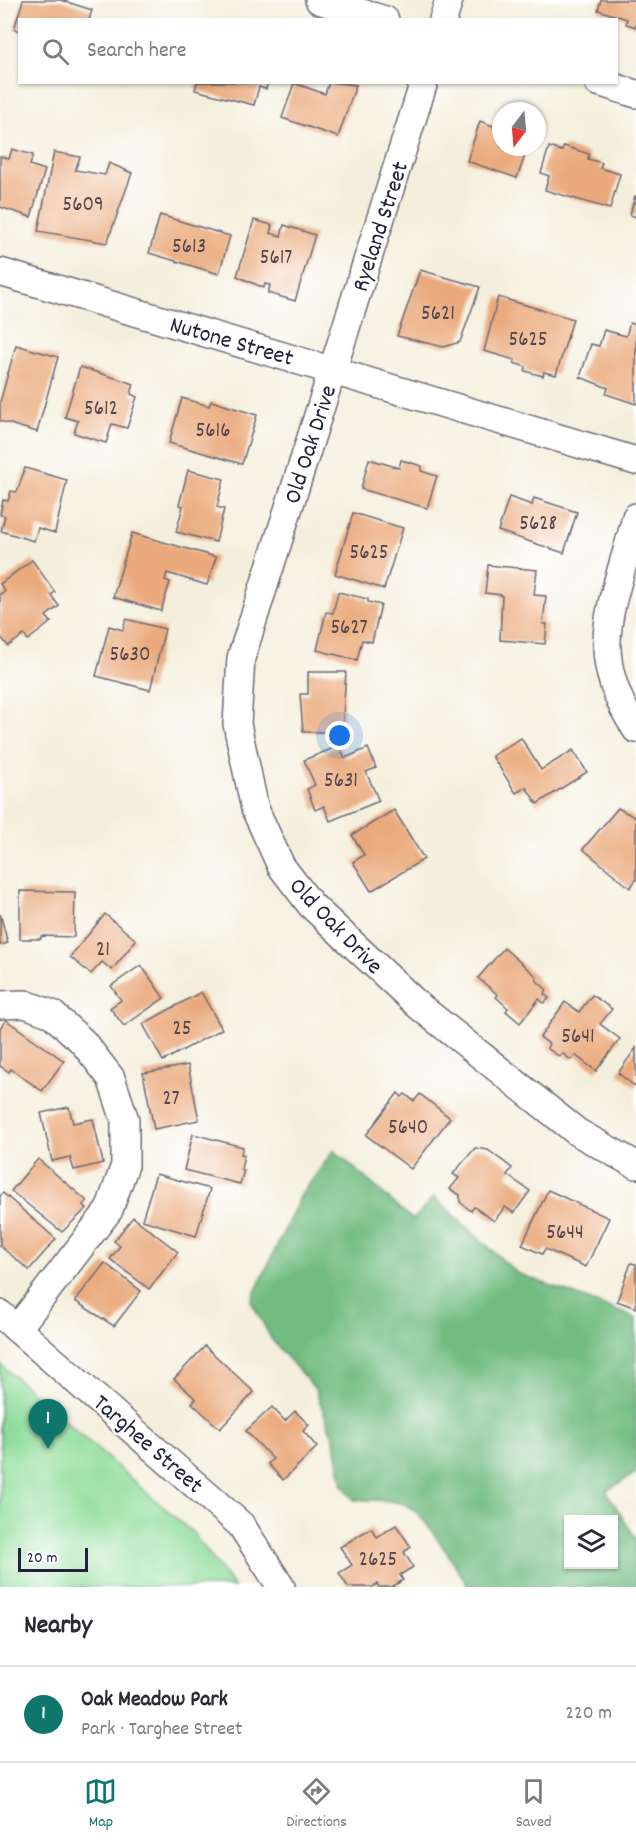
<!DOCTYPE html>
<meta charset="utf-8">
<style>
:root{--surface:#fff;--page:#f2f2f3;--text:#2b2b33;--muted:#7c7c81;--line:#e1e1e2;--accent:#0f766e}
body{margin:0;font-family:Dekko,sans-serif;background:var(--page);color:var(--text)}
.controls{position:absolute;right:18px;bottom:18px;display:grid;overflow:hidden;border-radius:0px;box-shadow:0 2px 4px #0004}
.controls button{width:54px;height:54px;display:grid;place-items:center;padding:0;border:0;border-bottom:2px solid var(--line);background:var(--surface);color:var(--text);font:30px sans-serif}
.compass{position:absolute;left:492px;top:102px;width:54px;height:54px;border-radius:50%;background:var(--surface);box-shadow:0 2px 4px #0004;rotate:196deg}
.scale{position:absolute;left:18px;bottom:15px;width:70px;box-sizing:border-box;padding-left:6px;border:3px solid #22223b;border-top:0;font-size:16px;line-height:21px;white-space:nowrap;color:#22223b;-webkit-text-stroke:4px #fff;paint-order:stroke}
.you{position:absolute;left:340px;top:736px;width:21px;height:21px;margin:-15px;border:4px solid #fff;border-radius:50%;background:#1a73e8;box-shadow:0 0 0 9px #1a73e833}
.badge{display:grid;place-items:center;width:39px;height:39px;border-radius:50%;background:var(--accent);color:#fff;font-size:20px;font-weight:700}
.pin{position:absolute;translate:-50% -50px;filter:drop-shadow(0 2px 3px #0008)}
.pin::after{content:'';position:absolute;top:32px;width:21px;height:18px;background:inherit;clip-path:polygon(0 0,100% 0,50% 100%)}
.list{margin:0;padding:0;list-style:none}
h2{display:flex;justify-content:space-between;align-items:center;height:78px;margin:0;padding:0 24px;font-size:26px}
h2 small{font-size:20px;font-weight:400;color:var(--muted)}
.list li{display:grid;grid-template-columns:39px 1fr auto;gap:18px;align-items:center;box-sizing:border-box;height:96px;padding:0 24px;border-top:2px solid var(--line)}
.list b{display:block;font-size:22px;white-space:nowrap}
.list p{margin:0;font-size:20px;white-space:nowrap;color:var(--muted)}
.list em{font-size:20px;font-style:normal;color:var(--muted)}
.icon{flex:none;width:33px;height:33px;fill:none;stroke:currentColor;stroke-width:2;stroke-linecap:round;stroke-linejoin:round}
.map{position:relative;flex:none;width:636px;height:1587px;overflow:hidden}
.search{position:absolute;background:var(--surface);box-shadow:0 2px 4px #0004;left:18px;right:18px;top:18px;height:66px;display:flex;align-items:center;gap:15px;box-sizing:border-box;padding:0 21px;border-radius:0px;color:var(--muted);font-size:22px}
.sheet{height:174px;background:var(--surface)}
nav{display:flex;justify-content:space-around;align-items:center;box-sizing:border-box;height:84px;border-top:2px solid var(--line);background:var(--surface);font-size:16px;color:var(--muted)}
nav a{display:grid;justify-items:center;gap:3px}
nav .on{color:var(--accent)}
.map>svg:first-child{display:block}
.green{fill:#8edc99;stroke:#587f6a;stroke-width:1.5}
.forest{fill:#72bc81;stroke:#4a6f5e;stroke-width:1.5;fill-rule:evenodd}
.building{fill:#eaaa7d}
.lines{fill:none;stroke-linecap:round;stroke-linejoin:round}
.street-casing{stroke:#6c6a74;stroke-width:30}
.street{stroke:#fff;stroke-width:27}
.labels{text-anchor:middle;stroke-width:5;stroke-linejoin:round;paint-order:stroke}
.number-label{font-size:21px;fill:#54444c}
.street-label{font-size:24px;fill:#22223b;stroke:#fff}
</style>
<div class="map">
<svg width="636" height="1587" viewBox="0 0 636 1587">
<rect width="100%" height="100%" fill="#fff"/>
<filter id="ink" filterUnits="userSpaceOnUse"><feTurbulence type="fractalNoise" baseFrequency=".0167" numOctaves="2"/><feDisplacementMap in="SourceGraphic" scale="12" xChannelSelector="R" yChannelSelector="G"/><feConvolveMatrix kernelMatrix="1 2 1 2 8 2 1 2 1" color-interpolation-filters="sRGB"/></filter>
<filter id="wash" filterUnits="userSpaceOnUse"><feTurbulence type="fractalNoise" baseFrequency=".008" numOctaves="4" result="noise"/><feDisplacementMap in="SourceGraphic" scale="24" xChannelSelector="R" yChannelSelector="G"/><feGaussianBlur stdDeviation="1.35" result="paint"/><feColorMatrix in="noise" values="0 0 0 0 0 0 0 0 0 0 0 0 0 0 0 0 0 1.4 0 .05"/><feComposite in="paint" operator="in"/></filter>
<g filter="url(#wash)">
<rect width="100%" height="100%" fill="#f4efdd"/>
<!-- green -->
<polygon class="green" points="0,1364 193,1533 234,1587 0,1587"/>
<!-- forest -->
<path class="forest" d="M334,1150L413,1220L434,1197L517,1273L636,1318V1473L606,1491L636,1539V1587H468C459,1570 425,1517 410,1507C398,1499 368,1500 354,1500L343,1485L334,1440L315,1389L272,1340L251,1301L301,1195ZM568,1520H614V1564H568Z"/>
<g id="blocks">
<!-- building -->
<g class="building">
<polygon points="23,0 61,0 92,10 89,20 20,20 20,31 14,29"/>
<polygon points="601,0 636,0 636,27 626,24 627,19 598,10"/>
<polygon points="197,82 268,82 266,89 259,87 254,105 195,90"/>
<polygon points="329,82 356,85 338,137 282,118 294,83 325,94"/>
<polygon points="480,121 501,129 501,147 528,147 517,178 467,161"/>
<polygon points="564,146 589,154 588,159 602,163 600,168 620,174 610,209 545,190 549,176 541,173 549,147 562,151"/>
<polygon points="12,149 33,155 30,165 45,170 31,217 0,207 0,156 9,159"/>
<polygon points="54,152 80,157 75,170 105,175 109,163 132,173 107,243 38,231"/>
<polygon points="635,196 636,196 636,217 630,215"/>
<polygon points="160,215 230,236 219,274 149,253"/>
<polygon points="254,220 272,225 270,233 281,236 284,225 315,235 295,301 268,293 270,285 265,284 264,288 237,276"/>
<polygon points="420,270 480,287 460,342 444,347 397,336"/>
<polygon points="498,297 573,319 556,375 544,372 543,376 525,371 526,367 514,363 515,360 484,351"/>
<polygon points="630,323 636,325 636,404 606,394 608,388 580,377 591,344 599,346 604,330 626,336"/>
<polygon points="16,345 58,357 37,432 0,421 0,402"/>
<polygon points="80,367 134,384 131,394 137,397 127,428 112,424 106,443 74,433 78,421 65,417"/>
<polygon points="182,398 209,406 211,401 257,415 242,464 169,443"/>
<polygon points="369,459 399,468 401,460 422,466 421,471 437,476 427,508 361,489"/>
<polygon points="25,468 67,480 55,533 38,528 34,541 1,531 5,516 0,515 3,500 8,501 11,491 17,492"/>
<polygon points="188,470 224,479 217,507 224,509 216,542 176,532 183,506 179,505"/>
<polygon points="509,497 532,505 534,498 577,512 564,553 498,531"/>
<polygon points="353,513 403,528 384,589 335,574"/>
<polygon points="132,533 216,557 207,585 167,573 165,580 170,582 161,611 113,597"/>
<polygon points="32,560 55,592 51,595 59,606 46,616 51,622 28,640 24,635 8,646 0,636 0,594 5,591 0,584"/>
<polygon points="488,565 537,570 534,595 546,596 543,624 547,624 545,644 500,640 502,595 485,593"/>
<polygon points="338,592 368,599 368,602 381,605 372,642 362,640 357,660 317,650 326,612 333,613"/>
<polygon points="126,619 165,629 150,690 96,676 109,626 123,630"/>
<polygon points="308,672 346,672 342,732 303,732 300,694 308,694"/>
<polygon points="521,738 541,770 573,750 587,772 537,804 526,787 516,793 492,756"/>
<polygon points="339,746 345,758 368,748 376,768 366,772 379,801 330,821 324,806 315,810 307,789 315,785 304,760"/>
<polygon points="618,808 636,818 636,880 630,888 583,849"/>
<polygon points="394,810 424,859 371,891 353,862 364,855 352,835"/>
<polygon points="20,891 75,892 74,937 41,936 41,939 20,939"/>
<polygon points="0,914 8,943 0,945"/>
<polygon points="105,914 136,940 112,970 102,962 91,974 70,957"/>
<polygon points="504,948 537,977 536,980 547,990 544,994 549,998 544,1003 539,999 520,1023 506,1011 508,1008 496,997 498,995 478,978"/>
<polygon points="141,965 164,998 124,1026 110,1008 121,1000 111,986"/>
<polygon points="201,992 222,1029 163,1061 143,1024"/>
<polygon points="592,995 612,1009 600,1024 620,1039 596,1071 575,1055 571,1060 562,1053 560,1057 547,1048 549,1044 540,1037 565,1002 579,1012"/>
<polygon points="6,1020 64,1061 42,1091 11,1069 9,1072 0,1066 0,1028"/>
<polygon points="636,1048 636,1087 618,1073"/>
<polygon points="188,1065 199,1120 154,1129 143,1073"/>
<polygon points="398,1093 402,1097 405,1094 414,1101 420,1094 450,1118 411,1169 366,1135"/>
<polygon points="69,1107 73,1123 93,1119 103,1163 74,1170 70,1157 52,1161 41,1113"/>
<polygon points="193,1134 243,1147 241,1154 244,1155 241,1169 244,1170 240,1184 184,1170"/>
<polygon points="475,1148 488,1150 512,1168 507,1175 530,1191 514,1213 505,1207 494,1221 474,1207 471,1211 460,1202 460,1195 450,1189 459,1178 453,1174"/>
<polygon points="38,1159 87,1201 83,1205 87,1208 62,1232 11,1191"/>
<polygon points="156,1174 210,1189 196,1236 142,1220"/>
<polygon points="548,1190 609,1218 586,1267 545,1249 542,1254 522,1245"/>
<polygon points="3,1193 56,1239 29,1270 0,1246 0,1196"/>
<polygon points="133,1217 178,1252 149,1289 110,1259 120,1246 114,1241"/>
<polygon points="105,1263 141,1291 114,1326 75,1301"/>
<polygon points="631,1263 636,1264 636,1308 617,1301"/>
<polygon points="205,1346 254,1392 220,1429 192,1403 196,1399 174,1379"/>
<polygon points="272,1407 285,1421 295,1411 309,1425 303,1431 317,1447 283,1480 268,1464 273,1459 246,1431"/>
<polygon points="396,1525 411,1547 404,1552 413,1567 400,1575 403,1580 392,1587 379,1587 377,1584 373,1587 348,1587 339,1573 352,1565 340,1547 371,1528 377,1537"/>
</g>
</g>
</g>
<g filter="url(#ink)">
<use href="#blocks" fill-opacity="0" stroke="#6c6a74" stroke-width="1.5"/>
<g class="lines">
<!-- street casing -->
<g class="street-casing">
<g id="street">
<polyline points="319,0 385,20"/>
<polyline points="443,20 449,0"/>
<polyline points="424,82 241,658 237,724 255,809 281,866 311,905 419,1006 577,1132 636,1165"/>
<polyline points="598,82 636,94"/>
<polyline points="0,272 636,461"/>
<path d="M636,517C616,600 582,649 636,729"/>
<polyline points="0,1005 25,1004 52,1014 83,1042 111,1078 125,1120 125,1165 109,1210 17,1329"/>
<polyline points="0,1314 241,1525 281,1587"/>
</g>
</g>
<!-- street -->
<use href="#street" class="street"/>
</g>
</g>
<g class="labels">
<!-- number labels -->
<g class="number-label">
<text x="83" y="210">5609</text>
<text x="189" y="252">5613</text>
<text x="276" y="263">5617</text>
<text x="438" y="319">5621</text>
<text x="528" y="345">5625</text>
<text x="101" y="414">5612</text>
<text x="213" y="436">5616</text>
<text x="538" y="529">5628</text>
<text x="369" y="558">5625</text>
<text x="349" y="633">5627</text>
<text x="130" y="660">5630</text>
<text x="341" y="786">5631</text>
<text x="103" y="955">21</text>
<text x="182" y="1034">25</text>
<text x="578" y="1042">5641</text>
<text x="171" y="1104">27</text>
<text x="408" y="1133">5640</text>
<text x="565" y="1238">5644</text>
<text x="378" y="1565">2625</text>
</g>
<!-- street labels -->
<g class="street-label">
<text transform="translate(379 226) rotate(-72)" y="8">Ryeland Street</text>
<text transform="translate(232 340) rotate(16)" y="8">Nutone Street</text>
<text transform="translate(309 444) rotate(-72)" y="8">Old Oak Drive</text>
<text transform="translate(337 925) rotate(46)" y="8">Old Oak Drive</text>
<text transform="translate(149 1443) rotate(41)" y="8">Targhee Street</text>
</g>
</g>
</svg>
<div class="controls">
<button><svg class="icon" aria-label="layers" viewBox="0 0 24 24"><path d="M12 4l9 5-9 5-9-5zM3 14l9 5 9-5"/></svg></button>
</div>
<svg class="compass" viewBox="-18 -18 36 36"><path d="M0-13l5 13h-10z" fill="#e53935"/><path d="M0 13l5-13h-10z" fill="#7c7c81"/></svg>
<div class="scale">20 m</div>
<div class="you"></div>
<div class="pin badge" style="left:48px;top:1449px">1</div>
<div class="search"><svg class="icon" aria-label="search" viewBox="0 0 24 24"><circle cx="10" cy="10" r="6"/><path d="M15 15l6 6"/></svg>Search here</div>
</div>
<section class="sheet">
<h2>Nearby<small></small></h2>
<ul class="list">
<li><span class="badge">1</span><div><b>Oak Meadow Park</b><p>Park · Targhee Street</p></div><em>220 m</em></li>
</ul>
</section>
<nav>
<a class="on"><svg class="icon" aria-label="map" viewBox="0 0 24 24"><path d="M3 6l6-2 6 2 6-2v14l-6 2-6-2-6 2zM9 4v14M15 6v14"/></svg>Map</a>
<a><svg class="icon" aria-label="directions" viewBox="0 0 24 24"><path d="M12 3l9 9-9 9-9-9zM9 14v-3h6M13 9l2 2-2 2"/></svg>Directions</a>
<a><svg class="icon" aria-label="saved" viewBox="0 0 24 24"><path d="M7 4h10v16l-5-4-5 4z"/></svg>Saved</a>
</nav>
